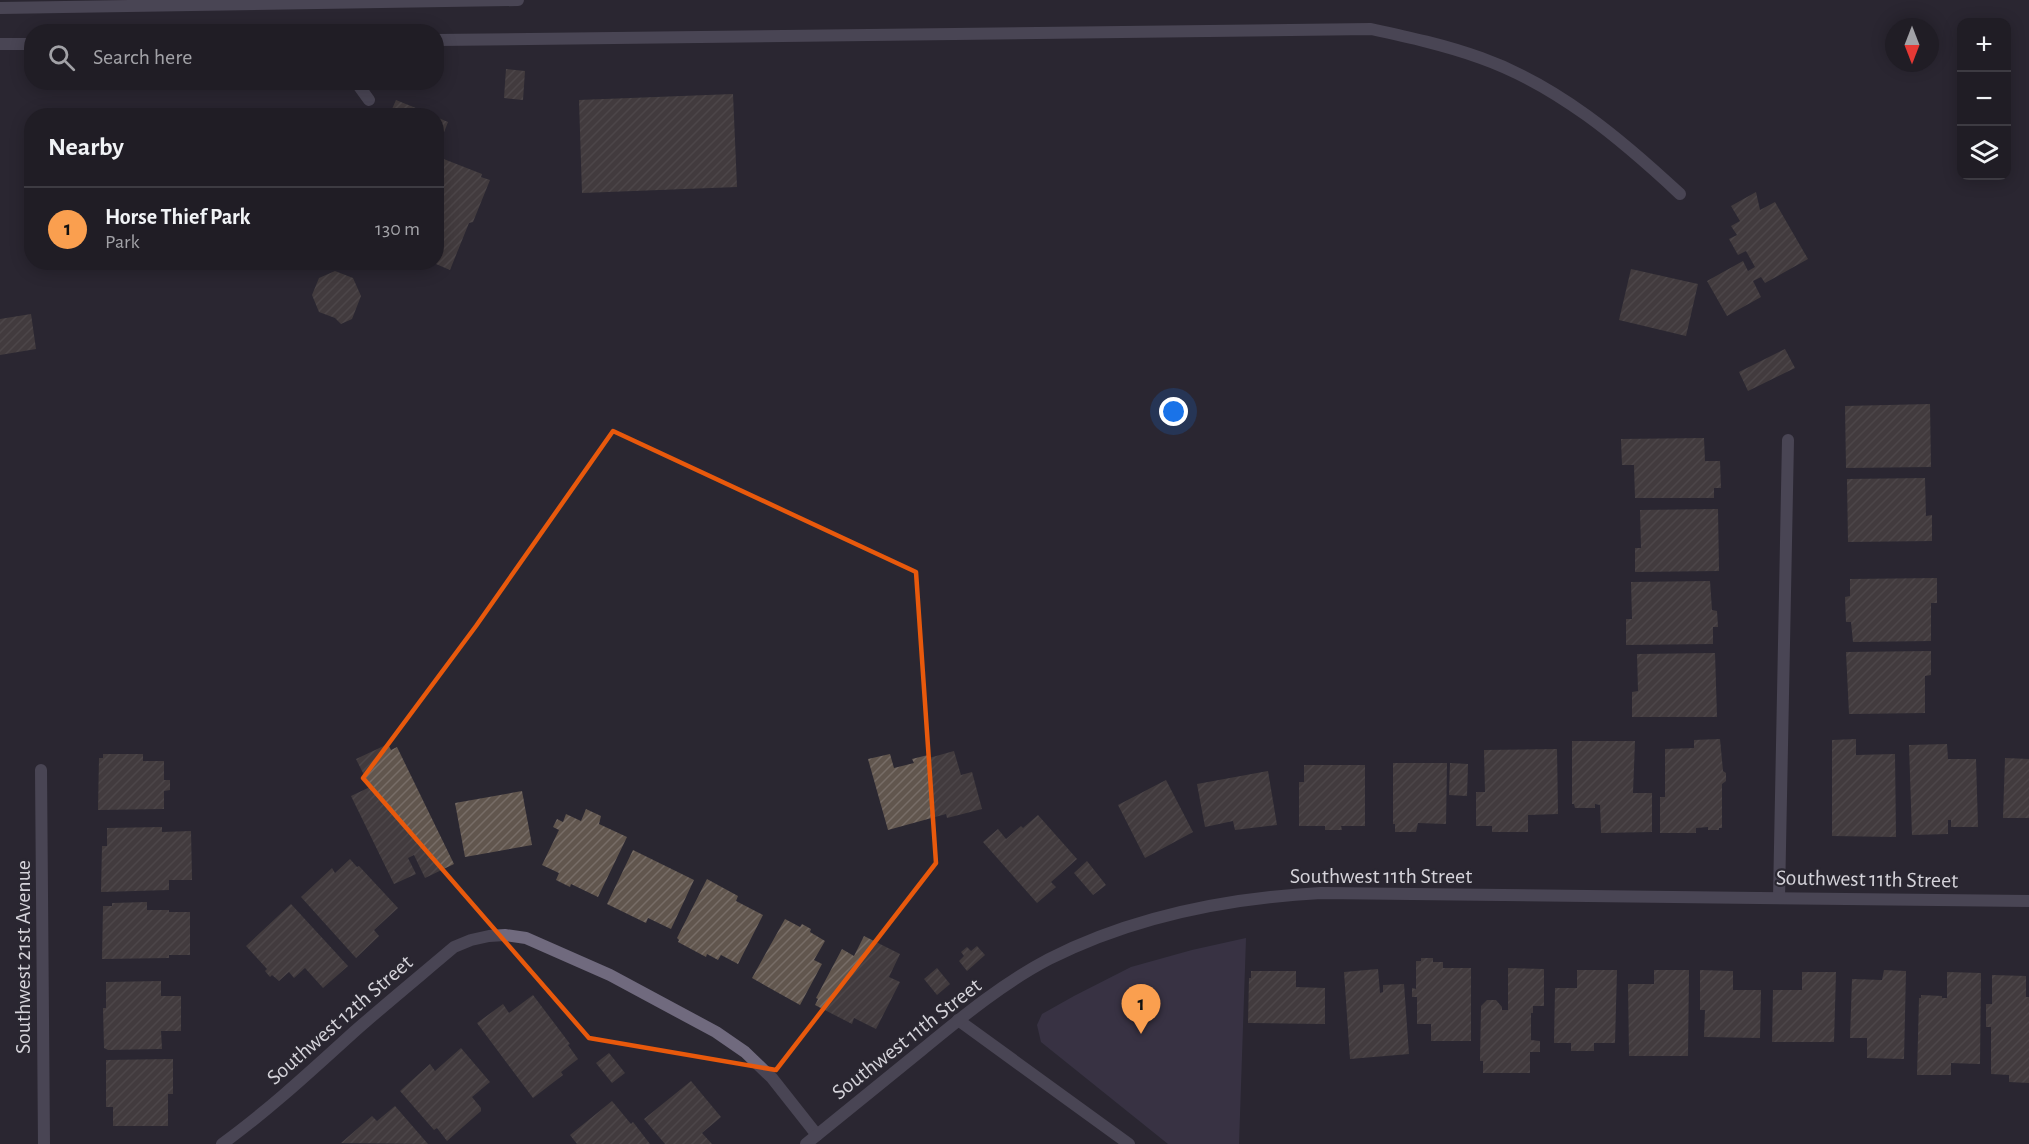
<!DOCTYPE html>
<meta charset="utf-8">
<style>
:root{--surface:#201d25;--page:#28262d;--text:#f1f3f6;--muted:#a2a2a7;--line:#3d3b42;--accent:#fa9f4f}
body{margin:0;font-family:"Alegreya Sans",sans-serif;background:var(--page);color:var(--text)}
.controls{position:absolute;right:18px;top:18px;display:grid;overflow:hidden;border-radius:12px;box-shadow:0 3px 15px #0003}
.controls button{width:54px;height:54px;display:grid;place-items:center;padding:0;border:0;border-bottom:2px solid var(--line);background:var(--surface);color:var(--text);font:30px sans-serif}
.compass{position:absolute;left:1885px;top:18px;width:54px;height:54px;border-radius:50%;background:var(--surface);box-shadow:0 3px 15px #0003;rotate:180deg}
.you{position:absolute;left:1174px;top:412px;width:21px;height:21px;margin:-15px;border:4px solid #fff;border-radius:50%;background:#1a73e8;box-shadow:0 0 0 9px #1a73e833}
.badge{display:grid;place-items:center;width:39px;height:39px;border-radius:50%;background:var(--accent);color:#111;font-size:20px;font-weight:700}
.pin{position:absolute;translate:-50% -50px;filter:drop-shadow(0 2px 3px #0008)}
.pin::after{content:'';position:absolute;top:32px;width:21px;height:18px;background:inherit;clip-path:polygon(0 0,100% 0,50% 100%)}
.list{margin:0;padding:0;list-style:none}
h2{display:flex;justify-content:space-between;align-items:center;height:78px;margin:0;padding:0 24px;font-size:26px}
h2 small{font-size:20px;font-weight:400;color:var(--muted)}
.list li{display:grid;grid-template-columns:39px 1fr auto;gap:18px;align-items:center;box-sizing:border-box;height:84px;padding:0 24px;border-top:2px solid var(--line)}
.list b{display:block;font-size:22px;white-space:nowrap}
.list p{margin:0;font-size:20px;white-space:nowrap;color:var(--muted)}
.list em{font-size:20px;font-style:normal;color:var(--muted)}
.icon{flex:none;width:33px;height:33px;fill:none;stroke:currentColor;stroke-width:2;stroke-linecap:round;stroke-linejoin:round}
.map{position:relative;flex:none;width:2029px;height:1144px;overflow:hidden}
.search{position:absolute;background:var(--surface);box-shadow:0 3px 15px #0003;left:24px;top:24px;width:420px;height:66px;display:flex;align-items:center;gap:15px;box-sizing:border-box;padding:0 21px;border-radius:24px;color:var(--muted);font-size:22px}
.panel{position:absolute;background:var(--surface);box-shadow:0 3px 15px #0003;left:24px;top:108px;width:420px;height:162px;border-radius:24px}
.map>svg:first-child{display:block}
.park{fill:#49415a}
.building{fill:url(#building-hatch)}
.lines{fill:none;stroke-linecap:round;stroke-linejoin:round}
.lane{stroke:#706a7e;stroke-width:12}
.street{stroke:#706a7e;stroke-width:12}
.marked{fill:none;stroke:#e8590c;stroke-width:4.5;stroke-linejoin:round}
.labels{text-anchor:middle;stroke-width:4.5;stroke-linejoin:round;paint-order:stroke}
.street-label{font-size:22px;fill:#d5d3da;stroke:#2a2731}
</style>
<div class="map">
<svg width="2029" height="1144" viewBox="0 0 2029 1144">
<defs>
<pattern id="building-hatch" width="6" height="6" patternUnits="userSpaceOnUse" patternTransform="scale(1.5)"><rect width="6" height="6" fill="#61564e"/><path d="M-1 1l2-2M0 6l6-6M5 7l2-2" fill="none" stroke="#776d67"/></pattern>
</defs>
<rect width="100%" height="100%" fill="#2a2731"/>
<!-- park -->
<polygon class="park" points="1246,938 1239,1144 1168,1144 1041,1042 1037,1025 1042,1014 1074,996 1131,967 1192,950"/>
<!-- building -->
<g class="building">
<polygon points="506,69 525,71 523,100 504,98"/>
<polygon points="733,94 737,187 582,193 579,100"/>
<polygon points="396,100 433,115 433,116 389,116"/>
<polygon points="436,117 448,122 437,150 436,150"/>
<polygon points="436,156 482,174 481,177 490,180 473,222 469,223 450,270 436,264"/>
<polygon points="1756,192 1760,210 1775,202 1808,259 1765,283 1761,277 1753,281 1761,297 1727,316 1707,281 1743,261 1748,271 1755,267 1746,251 1738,255 1729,239 1737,235 1731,226 1740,221 1731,206"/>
<polygon points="1631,269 1698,284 1686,336 1619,320"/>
<polygon points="335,271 353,278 361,296 352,319 341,324 335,318 319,312 312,295 319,278"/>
<polygon points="31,314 36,349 0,355 0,319"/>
<polygon points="1785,349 1795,368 1748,391 1739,372"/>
<polygon points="1930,404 1931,467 1846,468 1845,406"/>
<polygon points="1704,438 1705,461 1720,461 1721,488 1714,488 1714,498 1635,498 1634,465 1622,465 1621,439"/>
<polygon points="1925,478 1926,516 1932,515 1932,541 1848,542 1847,479"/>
<polygon points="1718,509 1719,571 1635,572 1635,548 1641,548 1640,510"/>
<polygon points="1937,578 1937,603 1931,603 1931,641 1853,642 1851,622 1846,622 1845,597 1850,596 1850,579"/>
<polygon points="1710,581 1712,610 1717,611 1718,627 1713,627 1713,644 1626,645 1626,619 1632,619 1631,582"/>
<polygon points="1931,651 1931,675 1925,676 1925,713 1849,714 1846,652"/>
<polygon points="1715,653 1717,717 1632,717 1632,692 1638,691 1637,654"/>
<polygon points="1720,739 1723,771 1726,773 1726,781 1722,784 1722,828 1719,828 1719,830 1708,830 1708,827 1696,828 1696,833 1660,833 1660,797 1665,797 1665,749 1694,748 1694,740"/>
<polygon points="1856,739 1856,755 1895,754 1896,837 1832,836 1832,740"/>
<polygon points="1572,741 1635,741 1633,793 1652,793 1652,832 1601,833 1600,805 1595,804 1595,808 1575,808 1574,804 1572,804"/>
<polygon points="388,744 391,750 397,747 454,864 425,878 414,855 408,858 416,874 394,884 351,796 370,787 356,759"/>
<polygon points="1947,744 1948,759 1976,759 1978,827 1951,827 1951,820 1948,820 1948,834 1912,835 1909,745"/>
<polygon points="1557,749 1558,814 1528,815 1528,832 1492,832 1492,826 1476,826 1476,792 1485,792 1484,750"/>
<polygon points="954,751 961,775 972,772 982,809 947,818 946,814 888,830 868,759 890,754 894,768 914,763 912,759 928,755 929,758"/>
<polygon points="103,754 143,754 143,761 164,761 164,780 170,780 170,790 164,791 164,809 98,810 99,758 103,758"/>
<polygon points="2005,758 2029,759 2029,818 2003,818"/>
<polygon points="1393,763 1447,763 1446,824 1418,823 1416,832 1395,832 1395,824 1393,824"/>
<polygon points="1450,763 1468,764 1467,796 1449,795"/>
<polygon points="1304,765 1365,765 1365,826 1341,826 1342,830 1325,830 1325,826 1299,826 1299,782 1304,782"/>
<polygon points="1268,771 1277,825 1235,830 1233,821 1205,827 1197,784"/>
<polygon points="1166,780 1193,832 1145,858 1118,805"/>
<polygon points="522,791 532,845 465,857 455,803"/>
<polygon points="586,809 601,816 599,824 627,837 598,897 571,884 570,887 556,880 559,873 542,865 559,830 553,827 557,819 563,822 566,814 581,821"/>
<polygon points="1038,815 1077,859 1051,882 1056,887 1037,903 983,842 998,829 1006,839 1021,826 1023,828"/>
<polygon points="162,827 162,832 191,831 192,880 169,880 169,890 101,892 102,846 107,846 107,828"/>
<polygon points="633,850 694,880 671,929 648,918 646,923 607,904"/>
<polygon points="350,859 357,867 359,866 398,908 374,930 379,936 356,958 301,897 332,868 335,873"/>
<polygon points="1087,861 1106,885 1093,895 1074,873"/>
<polygon points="707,879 738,896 736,901 763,915 738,964 721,955 718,960 707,954 706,957 678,942 679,940 677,938"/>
<polygon points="147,902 147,910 169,910 169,912 190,912 190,955 169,955 169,958 102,959 103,906 112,906 112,903"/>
<polygon points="291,904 348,966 323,988 305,968 294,978 289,972 279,981 272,975 270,977 265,971 267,969 246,946"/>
<polygon points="785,919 800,927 802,924 811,929 810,932 825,941 814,960 822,964 800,1005 752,978"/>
<polygon points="864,936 900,954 889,977 900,982 876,1029 854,1018 852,1024 815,1005 818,999 816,998 842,949 854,956"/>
<polygon points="977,946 985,955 967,971 959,961 964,956 961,952 967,947 971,951"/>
<polygon points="1421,958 1433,958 1433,962 1443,962 1443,968 1471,968 1471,1041 1431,1041 1431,1024 1417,1024 1417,997 1412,997 1412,988 1416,989 1416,961 1421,961"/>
<polygon points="937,968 950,984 937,995 924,979"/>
<polygon points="1508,968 1544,969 1544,1006 1533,1006 1533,1013 1531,1013 1531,1040 1540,1041 1540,1052 1530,1052 1530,1073 1483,1073 1483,1061 1480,1061 1481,1006 1487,1000 1496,1000 1502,1007 1502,1010 1508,1010"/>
<polygon points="1378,969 1380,993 1383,992 1383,985 1404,984 1409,1054 1350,1059 1344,972"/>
<polygon points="1577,970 1617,970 1615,1043 1594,1043 1594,1051 1571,1051 1571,1043 1554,1043 1555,988 1577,988"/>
<polygon points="1654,970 1689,970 1688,1056 1629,1056 1628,984 1654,984"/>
<polygon points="1700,970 1733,971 1733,990 1761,990 1760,1038 1704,1037 1705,1010 1700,1010"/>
<polygon points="1884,970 1906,971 1904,1059 1867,1058 1867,1038 1850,1038 1852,979 1882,980"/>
<polygon points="1251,971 1296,971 1296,987 1325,988 1325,1024 1248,1023 1249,978 1251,978"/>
<polygon points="1802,972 1836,972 1834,1042 1772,1042 1773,990 1802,990"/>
<polygon points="1947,972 1981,973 1980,1064 1951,1063 1951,1075 1917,1075 1919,998 1921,998 1921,995 1942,996 1942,998 1947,998"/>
<polygon points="1992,975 2026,976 2026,997 2029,997 2029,1083 2009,1082 2009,1075 1991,1074 1991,1027 1986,1027 1986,1004 1992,1004"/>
<polygon points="161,981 161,996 181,996 181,1031 161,1031 162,1049 108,1050 104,1048 103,1008 106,1008 106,982"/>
<polygon points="533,995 570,1044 568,1045 578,1059 561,1072 563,1075 533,1098 477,1023 503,1004 509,1013"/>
<polygon points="461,1048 490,1082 472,1097 481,1108 481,1111 447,1141 437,1128 434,1130 400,1091 430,1064 435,1071"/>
<polygon points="609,1053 625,1073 612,1083 596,1063"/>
<polygon points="173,1059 173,1094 168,1094 168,1126 113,1126 113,1107 106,1107 106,1060"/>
<polygon points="691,1081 721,1117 702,1133 712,1144 665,1144 644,1119"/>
<polygon points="612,1101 631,1124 633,1122 650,1144 577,1144 570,1135"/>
<polygon points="395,1106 428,1144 341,1143 372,1116 377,1121"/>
</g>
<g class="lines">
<!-- lane -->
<g class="lane">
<path d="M436,40L1371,29C1408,37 1445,45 1481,58C1557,85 1621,139 1680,194"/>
<polyline points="0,44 32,44"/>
<polyline points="356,82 369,100"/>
</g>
<!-- street -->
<g class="street">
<polyline points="0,8 518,0"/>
<polyline points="41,770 44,1144"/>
<polyline points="1779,898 1788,440"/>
<polyline points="958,1020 1129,1144"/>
<path d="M222,1144C269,1110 312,1070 355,1031C388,1002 421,975 454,947L471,940L489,936L505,935L526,938L610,975L716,1032L745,1052L772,1078L817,1135"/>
<path d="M806,1144C845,1112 884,1081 923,1049C962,1017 1003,983 1049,959C1134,916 1226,898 1321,893L2029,901"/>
</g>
</g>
<!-- marked area -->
<path d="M0 0H2029V1144H0ZM613,431L916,572L936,863L776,1070L589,1038L363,778L476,626Z" fill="#2a2731" fill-opacity=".55" fill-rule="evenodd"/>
<path class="marked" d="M613,431L916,572L936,863L776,1070L589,1038L363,778L476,626Z"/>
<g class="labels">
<!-- street labels -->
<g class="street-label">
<text x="1381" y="883">Southwest 11th Street</text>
<text transform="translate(1867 878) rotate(1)" y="8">Southwest 11th Street</text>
<text transform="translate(22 957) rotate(-90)" y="8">Southwest 21st Avenue</text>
<text transform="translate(339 1019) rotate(-41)" y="8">Southwest 12th Street</text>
<text transform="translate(906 1038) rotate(-38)" y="8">Southwest 11th Street</text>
</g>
</g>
</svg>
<div class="controls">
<button>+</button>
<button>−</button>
<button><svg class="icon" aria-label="layers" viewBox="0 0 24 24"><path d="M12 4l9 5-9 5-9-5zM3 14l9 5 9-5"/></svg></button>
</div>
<svg class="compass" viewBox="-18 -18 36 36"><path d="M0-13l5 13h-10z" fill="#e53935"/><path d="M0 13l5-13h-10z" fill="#a2a2a7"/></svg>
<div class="you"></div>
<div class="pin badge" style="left:1141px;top:1034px">1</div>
<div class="search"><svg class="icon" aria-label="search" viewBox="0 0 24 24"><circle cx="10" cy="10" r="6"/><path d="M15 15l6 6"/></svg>Search here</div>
<section class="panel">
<h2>Nearby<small></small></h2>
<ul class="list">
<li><span class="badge">1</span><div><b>Horse Thief Park</b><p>Park</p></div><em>130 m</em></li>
</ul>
</section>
</div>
